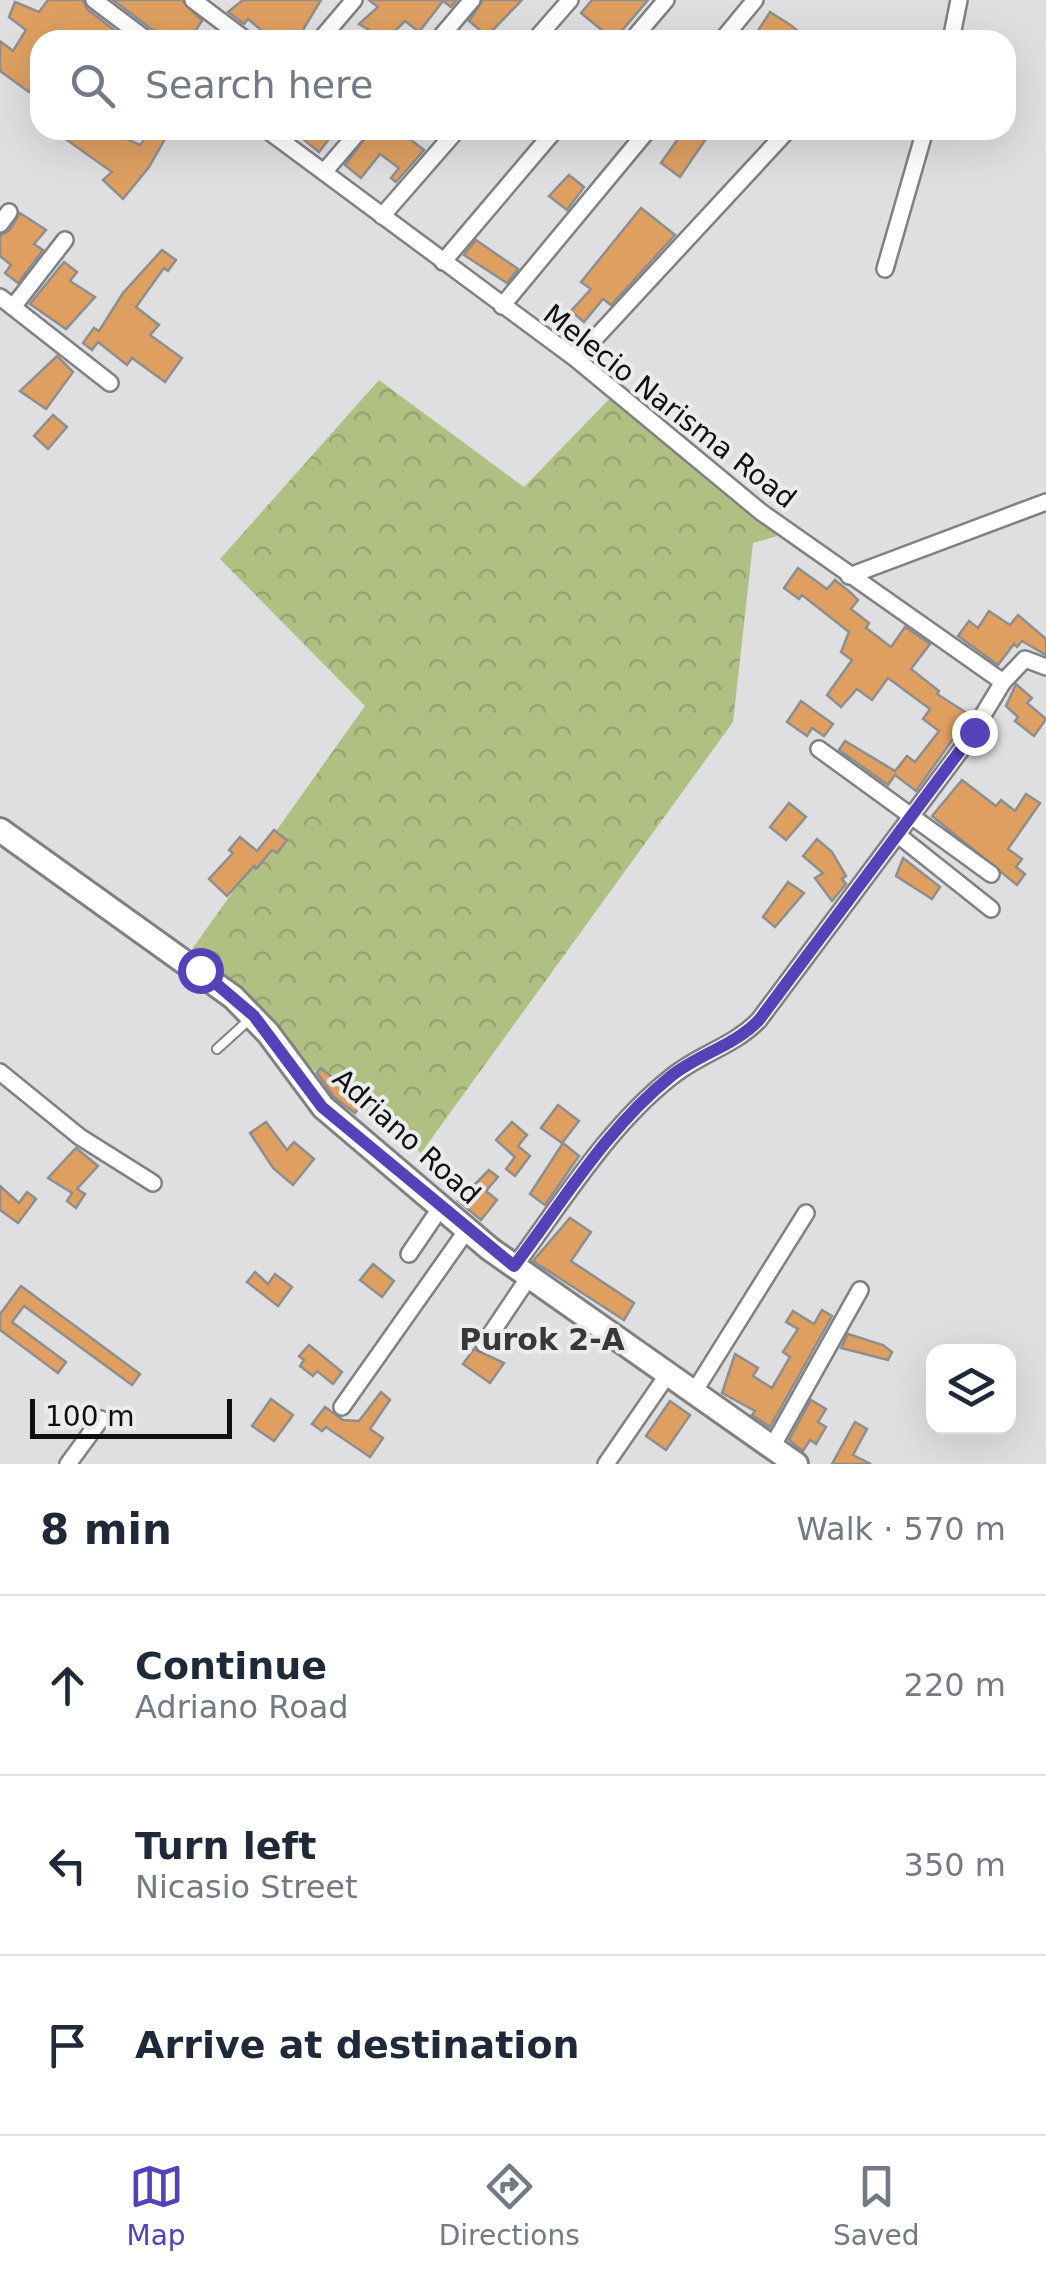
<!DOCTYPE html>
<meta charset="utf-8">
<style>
:root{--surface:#fff;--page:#f6f6f7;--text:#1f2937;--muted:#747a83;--line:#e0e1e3;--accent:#5541b8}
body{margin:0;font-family:"DejaVu Sans",sans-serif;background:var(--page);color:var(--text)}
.controls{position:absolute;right:30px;bottom:30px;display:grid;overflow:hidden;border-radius:20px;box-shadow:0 10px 40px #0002}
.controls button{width:90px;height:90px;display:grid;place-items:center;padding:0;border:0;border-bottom:2px solid var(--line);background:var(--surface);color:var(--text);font:50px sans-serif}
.scale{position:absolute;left:30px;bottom:25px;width:202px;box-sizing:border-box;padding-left:10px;border:5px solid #0f0f10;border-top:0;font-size:28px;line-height:35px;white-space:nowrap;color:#0f0f10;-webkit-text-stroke:8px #ececee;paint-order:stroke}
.stop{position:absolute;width:30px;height:30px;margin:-22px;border:8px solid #5541b8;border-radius:50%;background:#fff}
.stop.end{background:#5541b8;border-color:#fff;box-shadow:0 2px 10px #0008}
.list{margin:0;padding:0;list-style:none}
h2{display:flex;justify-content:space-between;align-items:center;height:130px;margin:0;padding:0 40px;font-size:42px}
h2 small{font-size:32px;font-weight:400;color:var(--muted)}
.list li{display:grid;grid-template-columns:65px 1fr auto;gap:30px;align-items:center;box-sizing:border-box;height:180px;padding:0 40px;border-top:2px solid var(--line)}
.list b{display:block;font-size:38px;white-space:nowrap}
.list p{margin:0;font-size:32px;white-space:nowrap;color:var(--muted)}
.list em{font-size:32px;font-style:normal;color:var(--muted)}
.icon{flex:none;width:55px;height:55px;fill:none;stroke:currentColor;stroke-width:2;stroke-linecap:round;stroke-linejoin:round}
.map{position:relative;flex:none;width:1046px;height:1464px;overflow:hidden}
.search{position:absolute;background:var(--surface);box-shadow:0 10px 40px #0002;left:30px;right:30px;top:30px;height:110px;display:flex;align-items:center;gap:25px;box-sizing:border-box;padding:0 35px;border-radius:30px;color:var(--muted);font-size:38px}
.sheet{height:670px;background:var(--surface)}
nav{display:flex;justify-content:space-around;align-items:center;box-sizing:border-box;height:140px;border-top:2px solid var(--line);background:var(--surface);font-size:28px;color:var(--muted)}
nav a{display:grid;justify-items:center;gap:5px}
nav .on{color:var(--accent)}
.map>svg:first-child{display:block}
.forest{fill:url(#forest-crowns)}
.building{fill:#de9f61;stroke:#908e8c;stroke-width:2.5}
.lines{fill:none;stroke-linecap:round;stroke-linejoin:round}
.lane-casing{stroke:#818184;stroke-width:12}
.street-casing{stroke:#818184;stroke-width:20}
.secondary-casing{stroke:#818184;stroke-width:28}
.lane{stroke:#fff;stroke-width:8}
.street{stroke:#fff;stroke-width:15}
.secondary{stroke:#fff;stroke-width:22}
.route{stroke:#5541b8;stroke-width:12}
.labels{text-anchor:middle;stroke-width:8;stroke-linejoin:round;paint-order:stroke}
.street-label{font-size:28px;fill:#0f0f10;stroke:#ececee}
.neighbourhood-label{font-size:30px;font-weight:bold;fill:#38383b;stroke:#ececee}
</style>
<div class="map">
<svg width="1046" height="1464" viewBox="0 0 1046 1464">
<defs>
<pattern id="forest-crowns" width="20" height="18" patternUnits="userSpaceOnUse" patternTransform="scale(2.5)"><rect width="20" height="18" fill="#b0c083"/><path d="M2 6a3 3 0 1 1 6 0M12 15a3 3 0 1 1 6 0" fill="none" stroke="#96a470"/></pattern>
</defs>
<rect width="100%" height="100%" fill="#dfdee1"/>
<!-- forest -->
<polygon class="forest" points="379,380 524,487 619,389 777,536 753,543 733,722 421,1153 180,966 365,706 220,559"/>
<!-- building -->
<g class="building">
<polygon points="48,0 83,0 87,9 127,40 40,40 40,76 29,92 0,71 0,41 13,51 26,30 9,17 15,2 39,12"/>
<polygon points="113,0 182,0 202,21 189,40 166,40"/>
<polygon points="243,0 321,0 297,40 263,40 267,35 248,19 244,24 228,12"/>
<polygon points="369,0 457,0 451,7 443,1 419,32 405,21 386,40 359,24 378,7"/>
<polygon points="483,0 522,0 487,36 469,21"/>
<polygon points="592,0 648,0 614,40 581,13"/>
<polygon points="770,12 789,24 810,40 752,40"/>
<polygon points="53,130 107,130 140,145 151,130 170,130 149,167 123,199 103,180 112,172"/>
<polygon points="292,130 336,130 319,152"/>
<polygon points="371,130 398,130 424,150 396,182 391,178 399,168 380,154 361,178 345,165"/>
<polygon points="684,130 712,130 680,177 661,163"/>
<polygon points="569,175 584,187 567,210 549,196"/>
<polygon points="641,208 675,235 611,305 603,299 584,322 571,311 591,289 581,282"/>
<polygon points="20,213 46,230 34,244 43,250 18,283 5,273 11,265 0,256 0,235 9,231"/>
<polygon points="476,240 518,269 507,283 464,255"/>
<polygon points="162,250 176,260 168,271 164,268 136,307 159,325 150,335 182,358 165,382 132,358 127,365 98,342 92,350 83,343 94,328 99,331 123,293"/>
<polygon points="64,262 77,272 70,281 95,297 66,329 30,304"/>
<polygon points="57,356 73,372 46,409 20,391"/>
<polygon points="53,415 67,427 48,449 34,436"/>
<polygon points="798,568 827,589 835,580 851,593 858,600 851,609 869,623 866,628 891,647 905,627 930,644 911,669 939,691 937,694 970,715 916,791 895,775 888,785 839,750 845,741 895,771 907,756 915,762 939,731 923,719 930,709 888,678 872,700 857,689 841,707 827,695 852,660 841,652 849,632 802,595 799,599 784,588"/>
<polygon points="989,611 1010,625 1018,615 1046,639 1046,655 1022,641 1017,647 1014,644 998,665 958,636 969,621 978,628"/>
<polygon points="1016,684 1032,698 1027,703 1046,719 1034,736 1015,721 1018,717 1006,706"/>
<polygon points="801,701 833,724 824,736 812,728 807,736 787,722"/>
<polygon points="962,780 996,806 1001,800 1015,811 1026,794 1040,803 1008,849 1022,859 1016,867 1025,874 1017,885 932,816"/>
<polygon points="789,803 806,817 786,840 770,827"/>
<polygon points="274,830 287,840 277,853 272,850 257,868 254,866 227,896 209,879 233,853 229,850 240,837 257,851"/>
<polygon points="817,839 832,852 846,876 842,879 846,884 832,901 815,878 823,873 803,856"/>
<polygon points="903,858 940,887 932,899 896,876"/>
<polygon points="788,882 804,893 775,927 763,917"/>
<polygon points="321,1068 363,1103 355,1113 334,1097 317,1073"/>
<polygon points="558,1105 579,1121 562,1143 541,1128"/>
<polygon points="266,1122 287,1150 294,1142 314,1159 293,1185 273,1168 250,1133"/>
<polygon points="512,1122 527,1135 518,1146 530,1156 515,1176 506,1169 515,1157 496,1140"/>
<polygon points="563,1143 579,1156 545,1205 530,1194"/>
<polygon points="76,1148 98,1166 77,1189 85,1194 76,1208 67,1201 72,1193 48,1178"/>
<polygon points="489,1170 498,1177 486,1191 497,1200 481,1220 458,1201"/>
<polygon points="0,1186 19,1203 27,1192 36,1199 18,1223 0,1210"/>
<polygon points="570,1218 591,1232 571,1261 634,1303 624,1320 533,1261"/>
<polygon points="373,1264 394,1281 382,1297 360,1280"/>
<polygon points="255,1272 268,1284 275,1274 292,1287 278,1306 247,1282"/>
<polygon points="21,1286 140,1374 132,1385 24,1306 12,1322 66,1362 58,1373 0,1330 0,1314"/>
<polygon points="822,1310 832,1316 770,1427 752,1415 755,1411 722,1393 735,1354 758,1368 753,1376 772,1388 790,1357 783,1352 798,1329 786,1322 793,1311 814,1324"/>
<polygon points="848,1334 883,1345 892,1352 888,1360 841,1348"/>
<polygon points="309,1345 342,1372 333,1384 317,1371 313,1376 300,1366 304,1360 299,1356"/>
<polygon points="474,1349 504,1363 490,1383 463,1364"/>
<polygon points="381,1392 390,1400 370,1429 383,1438 370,1457 326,1427 322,1431 312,1424 325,1407 343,1420 359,1421"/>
<polygon points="271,1399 293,1415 274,1441 252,1426"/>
<polygon points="811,1400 826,1409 818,1422 826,1427 816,1444 810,1440 803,1451 789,1440"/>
<polygon points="670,1401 690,1415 666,1450 646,1436"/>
<polygon points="855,1422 867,1429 853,1455 871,1464 832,1464"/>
</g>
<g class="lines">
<!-- lane casing -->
<g class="lane-casing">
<polyline id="lane" points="217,1049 250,1019"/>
</g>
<!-- street casing -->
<g class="street-casing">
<g id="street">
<polyline points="94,0 147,40"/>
<polyline points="193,0 246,40"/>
<polyline points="320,40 354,0"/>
<polyline points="438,40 472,0"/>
<polyline points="535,40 570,0"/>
<polyline points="632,40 666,0"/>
<polyline points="722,40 755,0"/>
<polyline points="951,40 959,0"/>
<polyline points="267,130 576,359 761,512 1003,682 1025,659 1046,667"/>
<polyline points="324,172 360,130"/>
<polyline points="382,216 457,130"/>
<polyline points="0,224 9,212"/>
<polyline points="443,262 555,130"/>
<polyline points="885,269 925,130"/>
<polyline points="0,297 110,383"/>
<polyline points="502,306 648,130"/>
<polyline points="13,307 65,240"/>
<polyline points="576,359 788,130"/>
<polyline points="849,576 1046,502"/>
<polyline points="819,749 991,874"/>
<polyline points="898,835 991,909"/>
<polyline points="0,1072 80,1137 153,1183"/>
<polyline points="409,1254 441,1207"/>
<path d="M514,1267C562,1203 607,1128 670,1078C698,1054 733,1047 759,1020L966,743L1003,682"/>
<polyline points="484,1344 529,1277"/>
<polyline points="694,1392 806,1213"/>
<polyline points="342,1407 467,1230"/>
<polyline points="772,1447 860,1290"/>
<polyline points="68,1464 101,1419"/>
<polyline points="606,1464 668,1374"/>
</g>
</g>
<!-- secondary casing -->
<g class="secondary-casing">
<polyline id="secondary" points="0,830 233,997 268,1033 323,1107 490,1249 796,1464"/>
</g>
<!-- lane -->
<use href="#lane" class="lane"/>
<!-- street -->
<use href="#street" class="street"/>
<!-- secondary -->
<use href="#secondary" class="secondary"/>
</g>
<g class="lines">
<!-- route -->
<path class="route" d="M200,970L254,1016L322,1107L514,1266C562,1203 607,1128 670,1077C698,1054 733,1047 759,1020L974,732"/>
</g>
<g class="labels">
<!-- street labels -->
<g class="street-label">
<text transform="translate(670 406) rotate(38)" y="10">Melecio Narisma Road</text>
<text transform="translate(407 1136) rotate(42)" y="10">Adriano Road</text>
</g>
<!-- neighbourhood labels -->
<g class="neighbourhood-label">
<text x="542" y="1350">Purok 2-A</text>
</g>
</g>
</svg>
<div class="controls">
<button><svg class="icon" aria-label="layers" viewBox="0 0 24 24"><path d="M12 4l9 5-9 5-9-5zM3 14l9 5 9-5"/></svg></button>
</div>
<div class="scale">100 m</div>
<div class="stop" style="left:200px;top:970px"></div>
<div class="stop end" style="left:974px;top:732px"></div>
<div class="search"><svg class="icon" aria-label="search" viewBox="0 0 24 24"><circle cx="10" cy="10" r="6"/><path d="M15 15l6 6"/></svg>Search here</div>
</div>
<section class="sheet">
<h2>8 min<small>Walk · 570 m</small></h2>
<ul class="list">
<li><svg class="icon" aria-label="ahead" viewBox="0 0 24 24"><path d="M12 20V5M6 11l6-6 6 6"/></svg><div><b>Continue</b><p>Adriano Road</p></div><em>220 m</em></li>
<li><svg class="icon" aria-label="left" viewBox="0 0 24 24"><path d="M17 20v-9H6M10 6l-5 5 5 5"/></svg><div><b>Turn left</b><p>Nicasio Street</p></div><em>350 m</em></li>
<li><svg class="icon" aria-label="arrive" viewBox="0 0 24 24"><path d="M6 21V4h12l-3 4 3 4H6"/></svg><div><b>Arrive at destination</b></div></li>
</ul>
</section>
<nav>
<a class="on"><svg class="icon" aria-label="map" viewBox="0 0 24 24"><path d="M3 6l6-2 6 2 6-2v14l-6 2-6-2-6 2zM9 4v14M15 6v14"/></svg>Map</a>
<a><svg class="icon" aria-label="directions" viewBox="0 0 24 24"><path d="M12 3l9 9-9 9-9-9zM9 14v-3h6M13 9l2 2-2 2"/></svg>Directions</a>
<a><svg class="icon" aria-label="saved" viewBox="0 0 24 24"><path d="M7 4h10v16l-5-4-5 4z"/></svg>Saved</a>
</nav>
